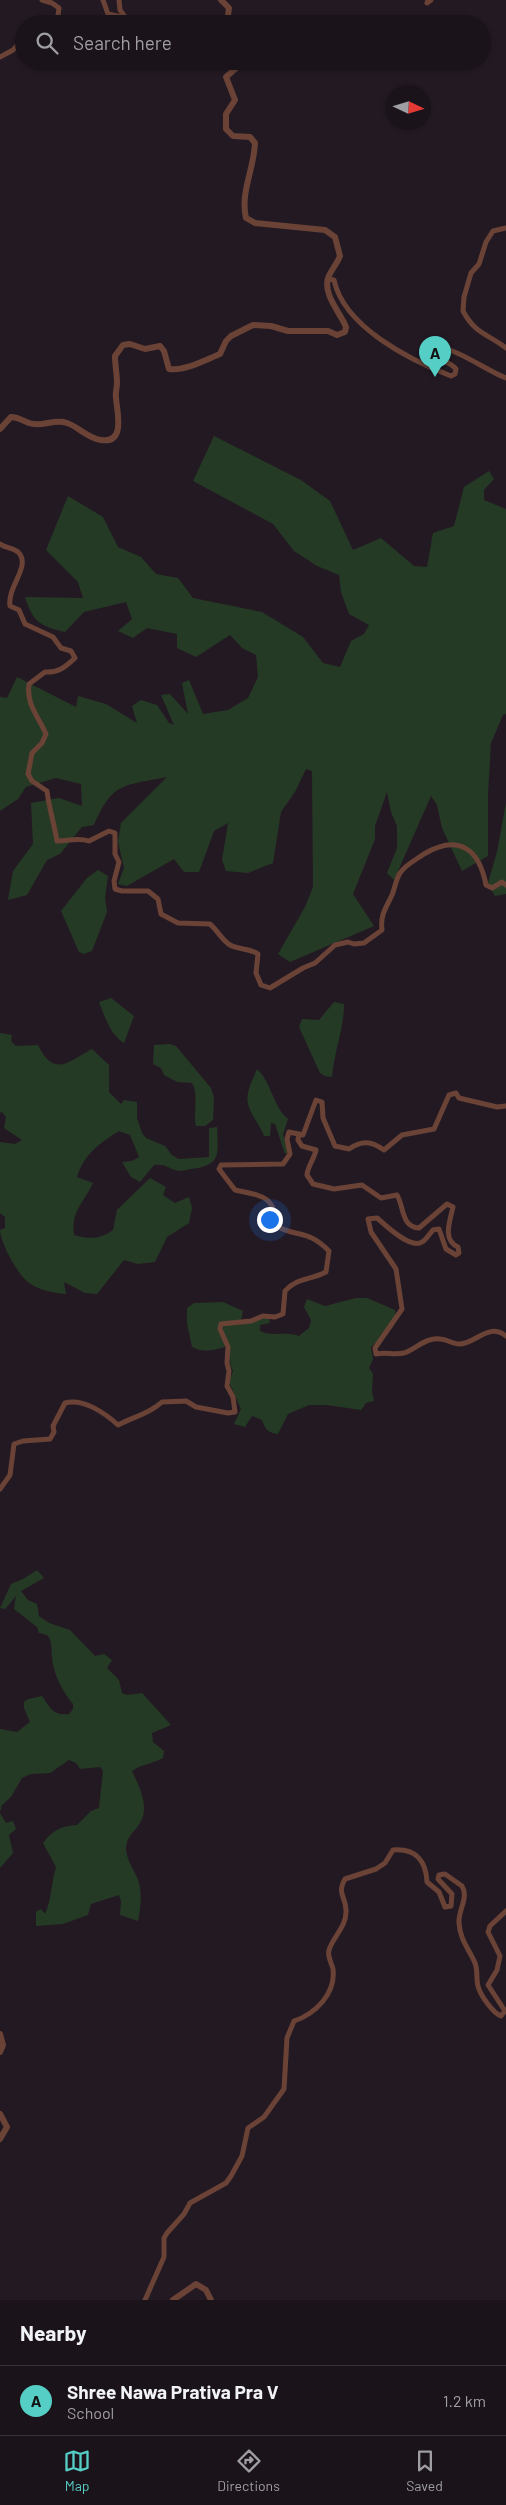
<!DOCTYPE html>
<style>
:root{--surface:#1a131a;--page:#272027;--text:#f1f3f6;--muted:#9f9ea2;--line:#383239;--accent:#55cec6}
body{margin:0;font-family:Barlow,sans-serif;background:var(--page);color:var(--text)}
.compass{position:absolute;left:386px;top:85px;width:45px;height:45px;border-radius:50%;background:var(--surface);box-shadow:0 1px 4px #0004;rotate:94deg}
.you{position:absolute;left:269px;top:1219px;width:18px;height:18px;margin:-12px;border:4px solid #fff;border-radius:50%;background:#1a73e8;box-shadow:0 0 0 8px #1a73e833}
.badge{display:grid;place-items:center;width:32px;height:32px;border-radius:50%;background:var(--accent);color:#111;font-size:16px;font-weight:700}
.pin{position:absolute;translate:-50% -41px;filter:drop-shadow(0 1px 2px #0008)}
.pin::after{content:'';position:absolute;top:26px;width:18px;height:15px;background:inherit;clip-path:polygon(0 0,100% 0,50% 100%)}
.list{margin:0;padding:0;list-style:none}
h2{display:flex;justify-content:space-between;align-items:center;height:65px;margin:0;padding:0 20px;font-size:21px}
h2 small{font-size:16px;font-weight:400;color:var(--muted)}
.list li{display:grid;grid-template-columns:32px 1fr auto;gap:15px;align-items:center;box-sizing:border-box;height:70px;padding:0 20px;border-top:1px solid var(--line)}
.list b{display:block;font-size:19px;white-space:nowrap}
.list p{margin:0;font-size:16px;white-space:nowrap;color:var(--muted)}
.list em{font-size:16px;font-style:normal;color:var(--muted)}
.icon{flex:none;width:28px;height:28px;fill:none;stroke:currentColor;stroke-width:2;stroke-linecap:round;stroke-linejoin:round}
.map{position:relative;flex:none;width:506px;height:2300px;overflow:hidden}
.search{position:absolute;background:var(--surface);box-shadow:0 1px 4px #0004;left:15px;right:15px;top:15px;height:55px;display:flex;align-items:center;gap:12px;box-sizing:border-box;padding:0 18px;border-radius:28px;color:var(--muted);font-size:19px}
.sheet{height:135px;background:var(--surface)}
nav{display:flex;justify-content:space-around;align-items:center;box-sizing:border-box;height:70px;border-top:1px solid var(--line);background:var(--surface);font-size:14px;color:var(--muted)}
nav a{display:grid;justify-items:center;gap:2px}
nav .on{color:var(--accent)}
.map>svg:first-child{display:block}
.green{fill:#253a25}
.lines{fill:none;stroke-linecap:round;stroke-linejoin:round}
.minor{stroke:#6a4336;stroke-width:5}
.tertiary{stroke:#6a4336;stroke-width:6}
</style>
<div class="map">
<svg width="506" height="2300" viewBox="0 0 506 2300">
<rect width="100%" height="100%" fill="#231923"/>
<!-- green -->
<g class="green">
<path d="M214,436L301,480L330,501L353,550L381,538L414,566L427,567L433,533L454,526L464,487L489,471L494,479L484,490V500L506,509V714L503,715L491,743L488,794V856L462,871L442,828L437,805L431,796L394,880L387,873L397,848V826L391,812L387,792L375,826V839L353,894L374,926L290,962L278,954L305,907L313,887L312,771L306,769L295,792L281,812L273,863L248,873L226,871L222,860L228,823L214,831L199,872H184L174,859L127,886L118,884L124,868L118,842L121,823L167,777C124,786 113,781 94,825L82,827L60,854L47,860L27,895L8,900L13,871L33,844L31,803L59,798L82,806L81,784L56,778L26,787L18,799L0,811V697L7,698L17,677L76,707L78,696L106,704L137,723L132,706L141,700L157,705L169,723L174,725L161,695L170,694L188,714L182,683L189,680L203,714L228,710L248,698L258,677L256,655L242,648L230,635L196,657L177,648V634L147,628L133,638L118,631L132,619L126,602L84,612L65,632C40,626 33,622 25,597L83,598L78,582L46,550L68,496L103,517L118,547L141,557L156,574L178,578L193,598L262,612L303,637L323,663L340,667L351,641L364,634L369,625L349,614L341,592L339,575L317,566L294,551L273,524L193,481Z"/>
<polygon points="506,802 506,894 495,896 488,883 497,852"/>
<polygon points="98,870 108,876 105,898 107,912 92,951 84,954 79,952 61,911 87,878"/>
<path d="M111,998L134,1016L124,1043C110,1034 105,1017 99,1002Z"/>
<path d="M334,1002L344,1004C344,1029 334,1052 332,1077L325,1076L320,1073L299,1027L302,1019L319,1020Z"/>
<path d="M0,1033L12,1035L11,1041L16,1046L38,1045C54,1078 68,1062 92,1049L109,1065V1092L121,1104L124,1100L137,1102V1118L142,1133L146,1138L165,1146L172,1155L179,1159L209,1157V1128L217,1127C218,1153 222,1165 192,1169C188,1169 184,1171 180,1171C169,1170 167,1163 154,1165L140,1182L131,1177L122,1162L132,1161L139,1157L130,1135L119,1131C100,1143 84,1154 77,1177L93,1183C83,1204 71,1211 74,1235C89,1239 99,1240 113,1230L117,1210L150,1178L166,1187L163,1195L175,1203L189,1197L192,1208L189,1223L167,1237L155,1262L138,1264L124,1260L97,1294L85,1293L64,1282L66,1294C54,1293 37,1290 28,1282C18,1275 0,1242 0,1230L5,1228V1217L0,1213V1142L15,1144L22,1140L4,1128L6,1117L2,1112L0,1113Z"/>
<path d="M170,1044L176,1046L211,1088L214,1097L213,1120L205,1126H196C193,1111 199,1094 192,1083L177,1082L164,1075L161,1068L153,1064L154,1045Z"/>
<path d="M257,1069C272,1083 272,1105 288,1119L283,1135L289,1152L285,1154L275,1124L271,1123L270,1136H264C260,1125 250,1114 248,1104C245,1093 253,1079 257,1069Z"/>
<path d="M356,1298H367L395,1310C399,1331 383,1335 371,1347L373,1359L369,1368L373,1374L372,1392L374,1401L366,1403L361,1410L327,1405H309L288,1414L278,1434C269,1433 265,1430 262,1420L252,1416L245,1427L234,1424L241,1409L229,1382L233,1371C229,1364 231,1359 229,1352C226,1341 221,1336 223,1324L269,1318L270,1323L260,1325V1331C273,1337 285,1331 299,1336L309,1328L311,1320L304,1307L307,1299L325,1306Z"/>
<path d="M223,1302L243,1311L241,1320L219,1323L218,1329L225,1347C214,1350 203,1353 192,1347L187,1323V1308L194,1303Z"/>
<path d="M37,1570L44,1578L21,1591L28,1600L37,1604L39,1616L49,1623L70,1630L95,1656L104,1654L112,1660L107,1668L119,1680L122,1693L127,1695L142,1693L171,1725L152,1733L153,1742L164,1751L163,1758C152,1764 142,1764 132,1771C139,1786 150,1807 140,1823C134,1833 126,1836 126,1850C127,1859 132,1867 136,1875C143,1890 141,1905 138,1921L120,1915L121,1901L119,1895L91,1904L88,1915L63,1924L36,1926V1912L41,1909L45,1914C52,1899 51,1883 56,1867L43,1843C53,1830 61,1826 77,1825L91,1811L99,1808L103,1771L100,1767L80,1769L76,1763L69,1760L50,1773L31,1774L22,1778L11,1797L2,1805L0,1812V1729L17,1732L30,1722L24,1708V1702L28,1699L42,1696C51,1709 53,1716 69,1714L73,1709V1704C63,1692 53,1674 52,1657C51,1649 53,1642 47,1635L39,1633L37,1627L14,1609L16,1596L5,1609L0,1608L11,1584L23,1579Z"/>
<polygon points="0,1813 6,1823 13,1821 16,1829 9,1835 13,1853 0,1868"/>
</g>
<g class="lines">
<!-- minor -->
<g class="minor">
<polyline points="42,0 52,3 59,8 57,24"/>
<polyline points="103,0 108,14 127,18"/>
<polyline points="119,0 120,10 126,18"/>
<polyline points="428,0 427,3 431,0"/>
<polyline points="0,57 13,50 24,38"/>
<path d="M506,228L493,231L486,242L479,264L471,273L464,297L463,311C476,335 487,333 506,348"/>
<path d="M328,279L334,280C344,327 410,360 451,376L455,374L456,369C448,358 430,361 425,348C447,340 484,370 506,378"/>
<path d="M0,544C6,548 13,548 18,552C32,566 7,586 10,606L19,610L25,624L53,637L61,648L71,651L75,658C65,667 59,673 45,672L29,684C26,704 38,716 46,734L42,743L32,753L28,774L32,781L47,791C49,808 54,823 57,841C70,841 77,837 89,841L109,831L115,833V854L119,862L114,881L115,889L122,891H148L158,899L161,914L178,923L210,924C217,930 223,941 230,945C239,950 250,948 258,954L256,973L261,985L270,988L303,968L315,963L335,945L348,942L354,944L364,943L382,930C380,915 386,908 392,895C395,888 396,879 400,873C405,865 417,859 424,854C458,834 479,848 486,885L492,888L502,882L506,885"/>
<path d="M299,1134L298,1140L302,1146L316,1150C314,1160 308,1165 307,1175L313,1184L334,1189L362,1185L381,1198L397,1195C404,1206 401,1227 419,1228L447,1204L453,1207C450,1221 442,1240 458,1247L459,1253L456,1255L446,1249L439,1229L433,1230C430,1233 426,1240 422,1242C411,1250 385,1225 377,1218L368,1219L371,1232L396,1269L402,1309L375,1348L376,1354C385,1352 395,1355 404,1353C416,1349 426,1337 440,1339C446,1339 453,1344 459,1344C476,1344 488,1322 506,1336"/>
<path d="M0,1489L10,1475L14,1444L23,1441L50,1439L54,1432L53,1426L65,1403C83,1398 105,1413 118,1425C133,1417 149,1414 162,1402L186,1401L196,1407L228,1413L235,1412L233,1397L227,1386L229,1371L227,1363L228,1347L220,1329L221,1324L251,1321L263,1316L275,1317L283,1314L285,1291C296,1278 311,1280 326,1272L329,1251C307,1229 299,1238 276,1226C275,1195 262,1196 235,1190L219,1169L221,1165L283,1164L290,1154L287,1139L289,1132L303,1135L316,1100L322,1102L323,1118L335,1146L349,1149C362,1140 371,1141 384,1150L402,1135L434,1129L449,1095L456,1093L459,1098L497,1107L506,1106"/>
<path d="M145,2300L164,2257V2238L167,2233L184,2214L190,2203L226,2183L231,2176L242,2156L248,2128L264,2117L284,2089L287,2038L294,2021C315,2014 336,1994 333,1969C332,1964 327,1956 329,1950C333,1937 346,1927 346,1912C347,1897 336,1895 345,1879L376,1869L385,1863L393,1850C416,1848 426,1861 427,1882L439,1892L445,1907L451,1906L452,1894L438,1879L439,1875L445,1874L462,1886C469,1898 458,1910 459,1923C460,1940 469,1949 475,1963C478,1970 476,1979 478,1986C480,1995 493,2013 501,2016L505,2011L488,1985L497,1970L500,1956L488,1932L490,1926L506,1911"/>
</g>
<!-- tertiary -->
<g class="tertiary">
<polyline points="221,0 229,8 227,24"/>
<path d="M0,429L11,417C19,417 22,421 29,423C42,428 54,418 67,423C79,427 87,438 101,440C126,444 117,412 116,398C115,393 117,388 117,383C117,374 115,365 115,356L123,345L130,344L145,349L160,346L164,351L169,369C186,371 205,360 220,354L226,341L231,336L253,325L271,326L288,331H328L337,335L345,332L346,327C340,312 323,295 328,278C331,270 337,264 340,256L335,237L325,230L255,223L246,218C240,193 254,169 255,143L250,137L233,136L226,129V114L235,100L226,77L244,61"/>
<polyline points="0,2034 3,2045 0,2052"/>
<polyline points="0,2114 7,2127 0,2139"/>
<polyline points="173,2300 196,2284 206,2290 211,2300"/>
</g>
</g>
</svg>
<svg class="compass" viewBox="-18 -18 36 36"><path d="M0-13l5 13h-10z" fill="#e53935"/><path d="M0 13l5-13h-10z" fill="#9f9ea2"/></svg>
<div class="you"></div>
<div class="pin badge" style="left:435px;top:377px">A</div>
<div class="search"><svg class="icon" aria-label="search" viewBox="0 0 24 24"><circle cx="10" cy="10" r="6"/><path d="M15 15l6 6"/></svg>Search here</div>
</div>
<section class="sheet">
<h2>Nearby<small></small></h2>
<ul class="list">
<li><span class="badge">A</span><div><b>Shree Nawa Prativa Pra V</b><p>School</p></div><em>1.2 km</em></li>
</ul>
</section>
<nav>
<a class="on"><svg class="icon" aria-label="map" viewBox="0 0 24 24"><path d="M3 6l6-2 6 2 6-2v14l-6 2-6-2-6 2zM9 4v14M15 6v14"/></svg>Map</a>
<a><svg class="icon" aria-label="directions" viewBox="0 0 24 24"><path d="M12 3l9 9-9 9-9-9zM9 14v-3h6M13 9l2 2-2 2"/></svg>Directions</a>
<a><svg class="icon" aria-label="saved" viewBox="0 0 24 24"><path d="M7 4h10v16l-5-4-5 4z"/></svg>Saved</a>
</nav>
